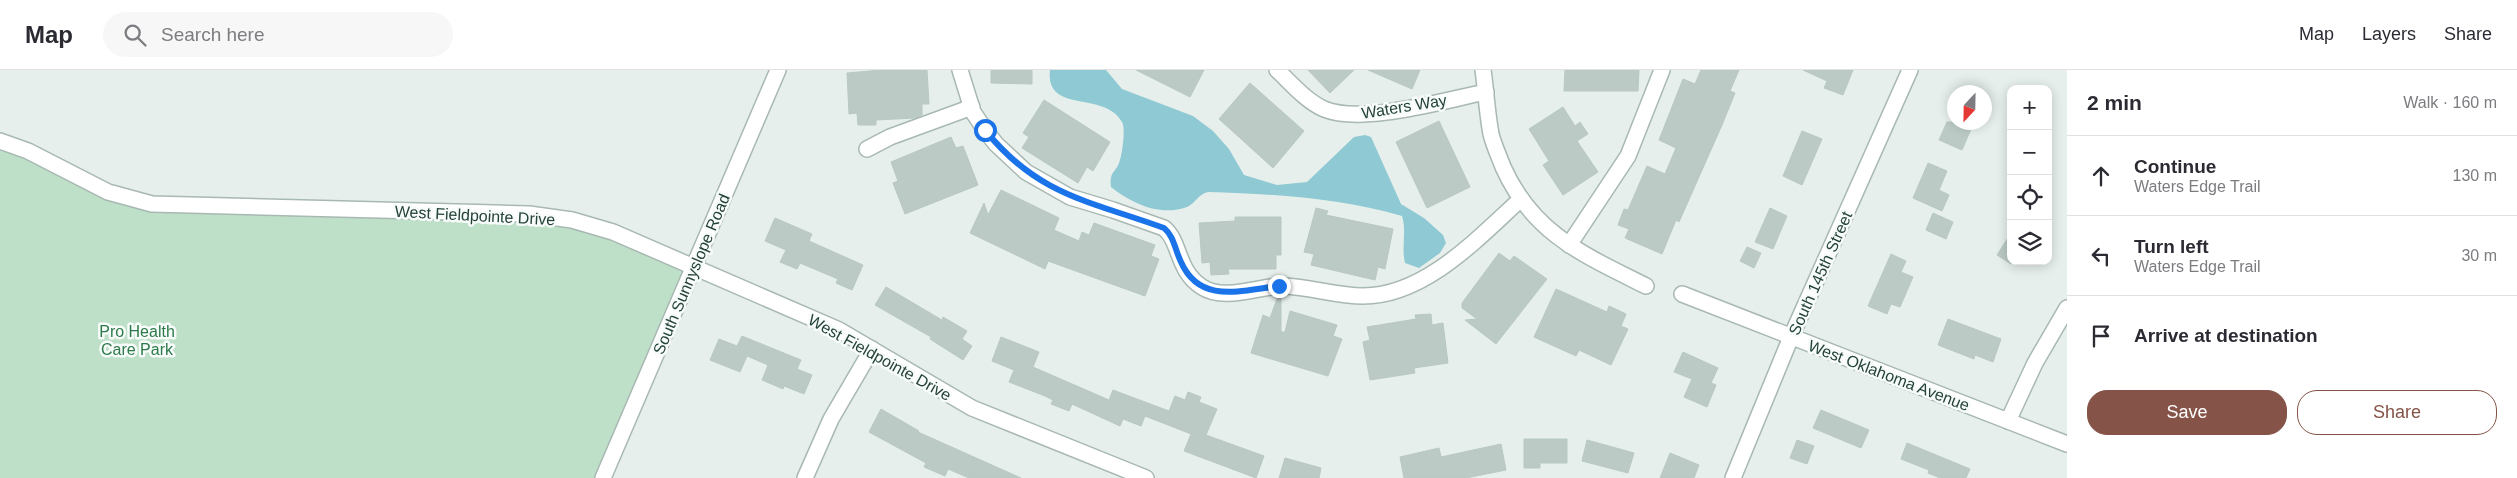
<!DOCTYPE html>
<meta charset="utf-8">
<style>
:root{--surface:#fff;--page:#f7f7f7;--text:#2b2b33;--muted:#7c7c81;--line:#e1e1e2;--accent:#855347}
body{margin:0;font-family:Helvetica,sans-serif;background:var(--page);color:var(--text)}
.controls{position:absolute;right:15px;top:15px;display:grid;overflow:hidden;border-radius:10px;box-shadow:0 2px 12px #0003}
.controls button{width:45px;height:45px;display:grid;place-items:center;padding:0;border:0;border-bottom:1px solid var(--line);background:var(--surface);color:var(--text);font:25px sans-serif}
.compass{position:absolute;left:1947px;top:15px;width:45px;height:45px;border-radius:50%;background:var(--surface);box-shadow:0 2px 12px #0003;rotate:202deg}
.stop{position:absolute;width:15px;height:15px;margin:-11px;border:4px solid #1a73e8;border-radius:50%;background:#fff}
.stop.end{background:#1a73e8;border-color:#fff;box-shadow:0 1px 5px #0008}
.list{margin:0;padding:0;list-style:none}
h2{display:flex;justify-content:space-between;align-items:center;height:65px;margin:0;padding:0 20px;font-size:21px}
h2 small{font-size:16px;font-weight:400;color:var(--muted)}
.list li{display:grid;grid-template-columns:32px 1fr auto;gap:15px;align-items:center;box-sizing:border-box;height:80px;padding:0 20px;border-top:1px solid var(--line)}
.list b{display:block;font-size:19px;white-space:nowrap}
.list p{margin:0;font-size:16px;white-space:nowrap;color:var(--muted)}
.list em{font-size:16px;font-style:normal;color:var(--muted)}
.actions{display:flex;gap:10px;padding:15px 20px}
.actions a{flex:1;padding:11px 0;border:1px solid var(--accent);border-radius:20px;text-align:center;font-size:18px;color:var(--accent)}
.actions .main{background:var(--accent);color:#fff}
.icon{flex:none;width:28px;height:28px;fill:none;stroke:currentColor;stroke-width:2;stroke-linecap:round;stroke-linejoin:round}
.map{position:relative;flex:none;width:2067px;height:408px;overflow:hidden}
header{display:flex;align-items:center;gap:30px;box-sizing:border-box;height:70px;padding:0 25px;background:var(--surface);border-bottom:1px solid var(--line)}
header strong{font-size:24px}
nav{display:flex;gap:28px;margin-inline-start:auto;font-size:18px}
.search{width:350px;height:45px;background:var(--page);display:flex;align-items:center;gap:12px;box-sizing:border-box;padding:0 18px;border-radius:28px;color:var(--muted);font-size:19px}
main{display:flex}
aside{flex:1;background:var(--surface)}
.map>svg:first-child{display:block}
.green{fill:#bfe0c8}
.water{fill:#8ec9d4}
.building{fill:#bbcac4;stroke:#b8c9c2}
.lines{fill:none;stroke-linecap:round;stroke-linejoin:round}
.minor-casing{stroke:#a8b8b2;stroke-width:18}
.tertiary-casing{stroke:#a8b8b2;stroke-width:18}
.minor{stroke:#fff;stroke-width:15}
.tertiary{stroke:#fff;stroke-width:15}
.route{stroke:#1a73e8;stroke-width:6}
.labels{text-anchor:middle;stroke-width:5;stroke-linejoin:round;paint-order:stroke}
.street-label{font-size:16px;fill:#24423a;stroke:#f7fbf9}
.park-label{font-size:16px;fill:#2d7a4b;stroke:#f7fbf9}
</style>
<header>
<strong>Map</strong>
<div class="search"><svg class="icon" aria-label="search" viewBox="0 0 24 24"><circle cx="10" cy="10" r="6"/><path d="M15 15l6 6"/></svg>Search here</div>
<nav><a>Map</a><a>Layers</a><a>Share</a></nav>
</header>
<main>
<div class="map">
<svg width="2067" height="408" viewBox="0 0 2067 408">
<rect width="100%" height="100%" fill="#e6efeb"/>
<!-- green -->
<polygon class="green" points="0,72 130,129 572,150 693,198 603,408 0,408"/>
<!-- water -->
<path class="water" d="M1050,0H1106L1122,19L1193,46L1213,61L1229,79L1244,105L1277,115L1307,112L1354,67L1365,65L1371,67L1401,134L1424,148L1443,165L1446,173L1440,183L1419,198L1405,193C1401,177 1407,162 1402,146C1338,128 1274,124 1208,122C1197,125 1196,133 1187,137C1160,147 1131,133 1111,117C1109,102 1115,103 1119,93C1122,86 1126,58 1122,52C1104,20 1045,45 1050,0Z"/>
<!-- building -->
<g class="building">
<polygon points="882,0 927,0 929,34 922,34 922,45 915,48 876,50 876,55 858,55 857,43 849,44 847,3"/>
<polygon points="991,0 1032,0 1032,14 991,13"/>
<polygon points="1136,0 1204,0 1190,27"/>
<polygon points="1308,0 1354,0 1330,23"/>
<polygon points="1368,0 1420,0 1412,19"/>
<polygon points="1565,0 1639,0 1638,21 1564,21"/>
<polygon points="1701,0 1739,0 1730,21 1735,23 1722,55 1679,152 1676,150 1662,184 1625,168 1629,159 1618,155 1624,139 1628,140 1647,96 1665,104 1676,78 1659,70 1683,9 1695,14"/>
<polygon points="1803,0 1853,0 1843,25 1824,18 1827,11"/>
<polygon points="1250,13 1304,61 1273,98 1219,49"/>
<polygon points="1044,30 1110,72 1093,101 1087,97 1078,113 1022,78 1029,67 1023,63"/>
<polygon points="1563,37 1575,56 1580,52 1588,64 1577,71 1598,102 1563,125 1543,95 1549,91 1529,59"/>
<polygon points="1439,51 1470,117 1427,138 1396,72"/>
<polygon points="1947,52 1974,52 1962,80 1939,70"/>
<polygon points="1802,61 1822,69 1802,115 1783,106"/>
<polygon points="951,67 956,78 963,76 978,115 905,144 893,113 898,111 891,92"/>
<polygon points="1928,93 1947,101 1939,120 1949,125 1942,141 1913,128"/>
<polygon points="1001,120 1059,148 1054,160 1079,171 1082,162 1089,165 1094,153 1155,175 1151,186 1159,189 1145,226 1048,191 1045,199 970,163 984,133 988,145"/>
<polygon points="1316,138 1328,141 1326,145 1393,159 1385,199 1378,197 1375,210 1311,195 1314,184 1304,182"/>
<polygon points="1770,138 1787,146 1773,179 1755,172"/>
<polygon points="1933,143 1953,152 1946,169 1926,160"/>
<polygon points="1235,147 1281,147 1281,185 1276,185 1276,199 1228,199 1229,204 1211,205 1210,192 1202,193 1199,153 1235,151"/>
<polygon points="775,148 812,164 809,171 863,195 852,220 836,213 838,209 800,193 797,199 780,192 786,180 765,171"/>
<polygon points="2011,163 2011,194 1997,185"/>
<polygon points="1747,177 1761,183 1754,198 1740,191"/>
<polygon points="1499,183 1510,191 1514,186 1547,209 1496,274 1465,250 1477,249 1462,238 1462,233"/>
<polygon points="1891,184 1906,191 1901,202 1913,207 1900,237 1891,234 1887,244 1868,236"/>
<polygon points="886,217 942,250 943,247 967,261 962,269 972,276 963,290 930,269 931,267 875,235"/>
<polygon points="1556,219 1607,242 1609,236 1626,244 1621,256 1628,259 1611,295 1579,280 1576,286 1534,267"/>
<polygon points="1281,225 1281,262 1285,262 1290,241 1337,255 1333,266 1342,269 1328,306 1251,283 1263,245 1270,248 1278,226"/>
<polygon points="1431,244 1432,255 1443,253 1448,293 1414,298 1415,303 1370,310 1363,272 1370,270 1367,257 1416,249 1415,245"/>
<polygon points="1948,249 2001,269 1993,292 1975,285 1974,289 1938,275"/>
<polygon points="742,266 801,290 797,299 812,305 804,324 784,316 783,319 762,310 768,295 747,286 740,302 710,290 719,269 737,276"/>
<polygon points="1001,267 1039,282 1033,297 1109,330 1113,320 1169,341 1175,326 1185,330 1188,322 1201,327 1199,332 1217,339 1206,365 1264,386 1256,408 1184,381 1191,364 1145,346 1141,356 1123,349 1120,356 1072,334 1069,341 1051,334 1053,330 1045,326 1009,312 1014,300 992,291"/>
<polygon points="1683,282 1718,298 1711,313 1716,315 1707,337 1684,327 1692,309 1674,302"/>
<polygon points="881,339 919,361 918,362 1021,408 969,408 948,399 945,406 924,397 926,393 869,362"/>
<polygon points="1821,340 1869,360 1861,378 1813,358"/>
<polygon points="1524,369 1567,369 1567,393 1540,393 1540,398 1524,398"/>
<polygon points="1587,370 1634,383 1628,403 1582,391"/>
<polygon points="1797,370 1814,376 1807,394 1790,388"/>
<polygon points="1907,373 1970,399 1966,408 1940,408 1928,403 1929,400 1901,389"/>
<polygon points="1501,374 1506,400 1466,408 1404,408 1400,387 1439,378 1441,387"/>
<polygon points="1670,383 1699,395 1694,408 1660,408"/>
<polygon points="1285,388 1321,398 1319,408 1279,408"/>
</g>
<g class="lines">
<!-- minor casing -->
<g class="minor-casing">
<g id="minor">
<path d="M960,0L973,42L985,60L996,74L1026,102L1070,127L1113,140L1164,158C1181,172 1176,200 1202,217C1223,231 1257,217 1280,216C1309,216 1335,226 1363,226C1425,226 1478,168 1521,129"/>
<path d="M1277,0C1291,13 1306,31 1324,39C1362,55 1445,30 1486,22"/>
<path d="M1483,0C1486,21 1487,43 1491,64C1494,76 1499,86 1503,97C1533,164 1584,185 1646,216"/>
<polyline points="0,71 28,81 108,122 152,134 495,143 529,144 572,150 613,162 839,260 972,338 1146,408"/>
<polyline points="867,79 890,67 972,37"/>
<polyline points="1569,175 1628,86 1662,0"/>
<polyline points="1682,224 2067,374"/>
<polyline points="2008,351 2035,293 2067,238"/>
<polyline points="805,408 831,349 872,279"/>
<polyline points="1733,408 1791,267 1910,0"/>
</g>
</g>
<!-- tertiary casing -->
<g class="tertiary-casing">
<polyline id="tertiary" points="603,408 778,0"/>
</g>
<!-- minor -->
<use href="#minor" class="minor"/>
<!-- tertiary -->
<use href="#tertiary" class="tertiary"/>
</g>
<g class="lines">
<!-- route -->
<path class="route" d="M985,60C1038,126 1090,131 1164,158C1174,166 1175,180 1181,192C1200,235 1242,220 1279,216"/>
</g>
<g class="labels">
<!-- street labels -->
<g class="street-label">
<text transform="translate(1404 36) rotate(-9)" y="6">Waters Way</text>
<text transform="translate(475 145) rotate(3)" y="6">West Fieldpointe Drive</text>
<text transform="translate(1820 203) rotate(-66)" y="6">South 145th Street</text>
<text transform="translate(691 204) rotate(-67)" y="6">South Sunnyslope Road</text>
<text transform="translate(880 287) rotate(29)" y="6">West Fieldpointe Drive</text>
<text transform="translate(1889 305) rotate(21)" y="6">West Oklahoma Avenue</text>
</g>
<!-- park labels -->
<g class="park-label">
<text x="137" y="267">Pro Health<tspan x="137" dy="18">Care Park</tspan></text>
</g>
</g>
</svg>
<div class="controls">
<button>+</button>
<button>−</button>
<button><svg class="icon" aria-label="locate" viewBox="0 0 24 24"><circle cx="12" cy="12" r="6"/><path d="M12 2v4M12 18v4M2 12h4M18 12h4"/></svg></button>
<button><svg class="icon" aria-label="layers" viewBox="0 0 24 24"><path d="M12 4l9 5-9 5-9-5zM3 14l9 5 9-5"/></svg></button>
</div>
<svg class="compass" viewBox="-18 -18 36 36"><path d="M0-13l5 13h-10z" fill="#e53935"/><path d="M0 13l5-13h-10z" fill="#7c7c81"/></svg>
<div class="stop" style="left:985px;top:60px"></div>
<div class="stop end" style="left:1279px;top:216px"></div>
</div>
<aside>
<h2>2 min<small>Walk · 160 m</small></h2>
<ul class="list">
<li><svg class="icon" aria-label="ahead" viewBox="0 0 24 24"><path d="M12 20V5M6 11l6-6 6 6"/></svg><div><b>Continue</b><p>Waters Edge Trail</p></div><em>130 m</em></li>
<li><svg class="icon" aria-label="left" viewBox="0 0 24 24"><path d="M17 20v-9H6M10 6l-5 5 5 5"/></svg><div><b>Turn left</b><p>Waters Edge Trail</p></div><em>30 m</em></li>
<li><svg class="icon" aria-label="arrive" viewBox="0 0 24 24"><path d="M6 21V4h12l-3 4 3 4H6"/></svg><div><b>Arrive at destination</b></div></li>
</ul>
<div class="actions"><a class="main">Save</a><a>Share</a></div>
</aside>
</main>
